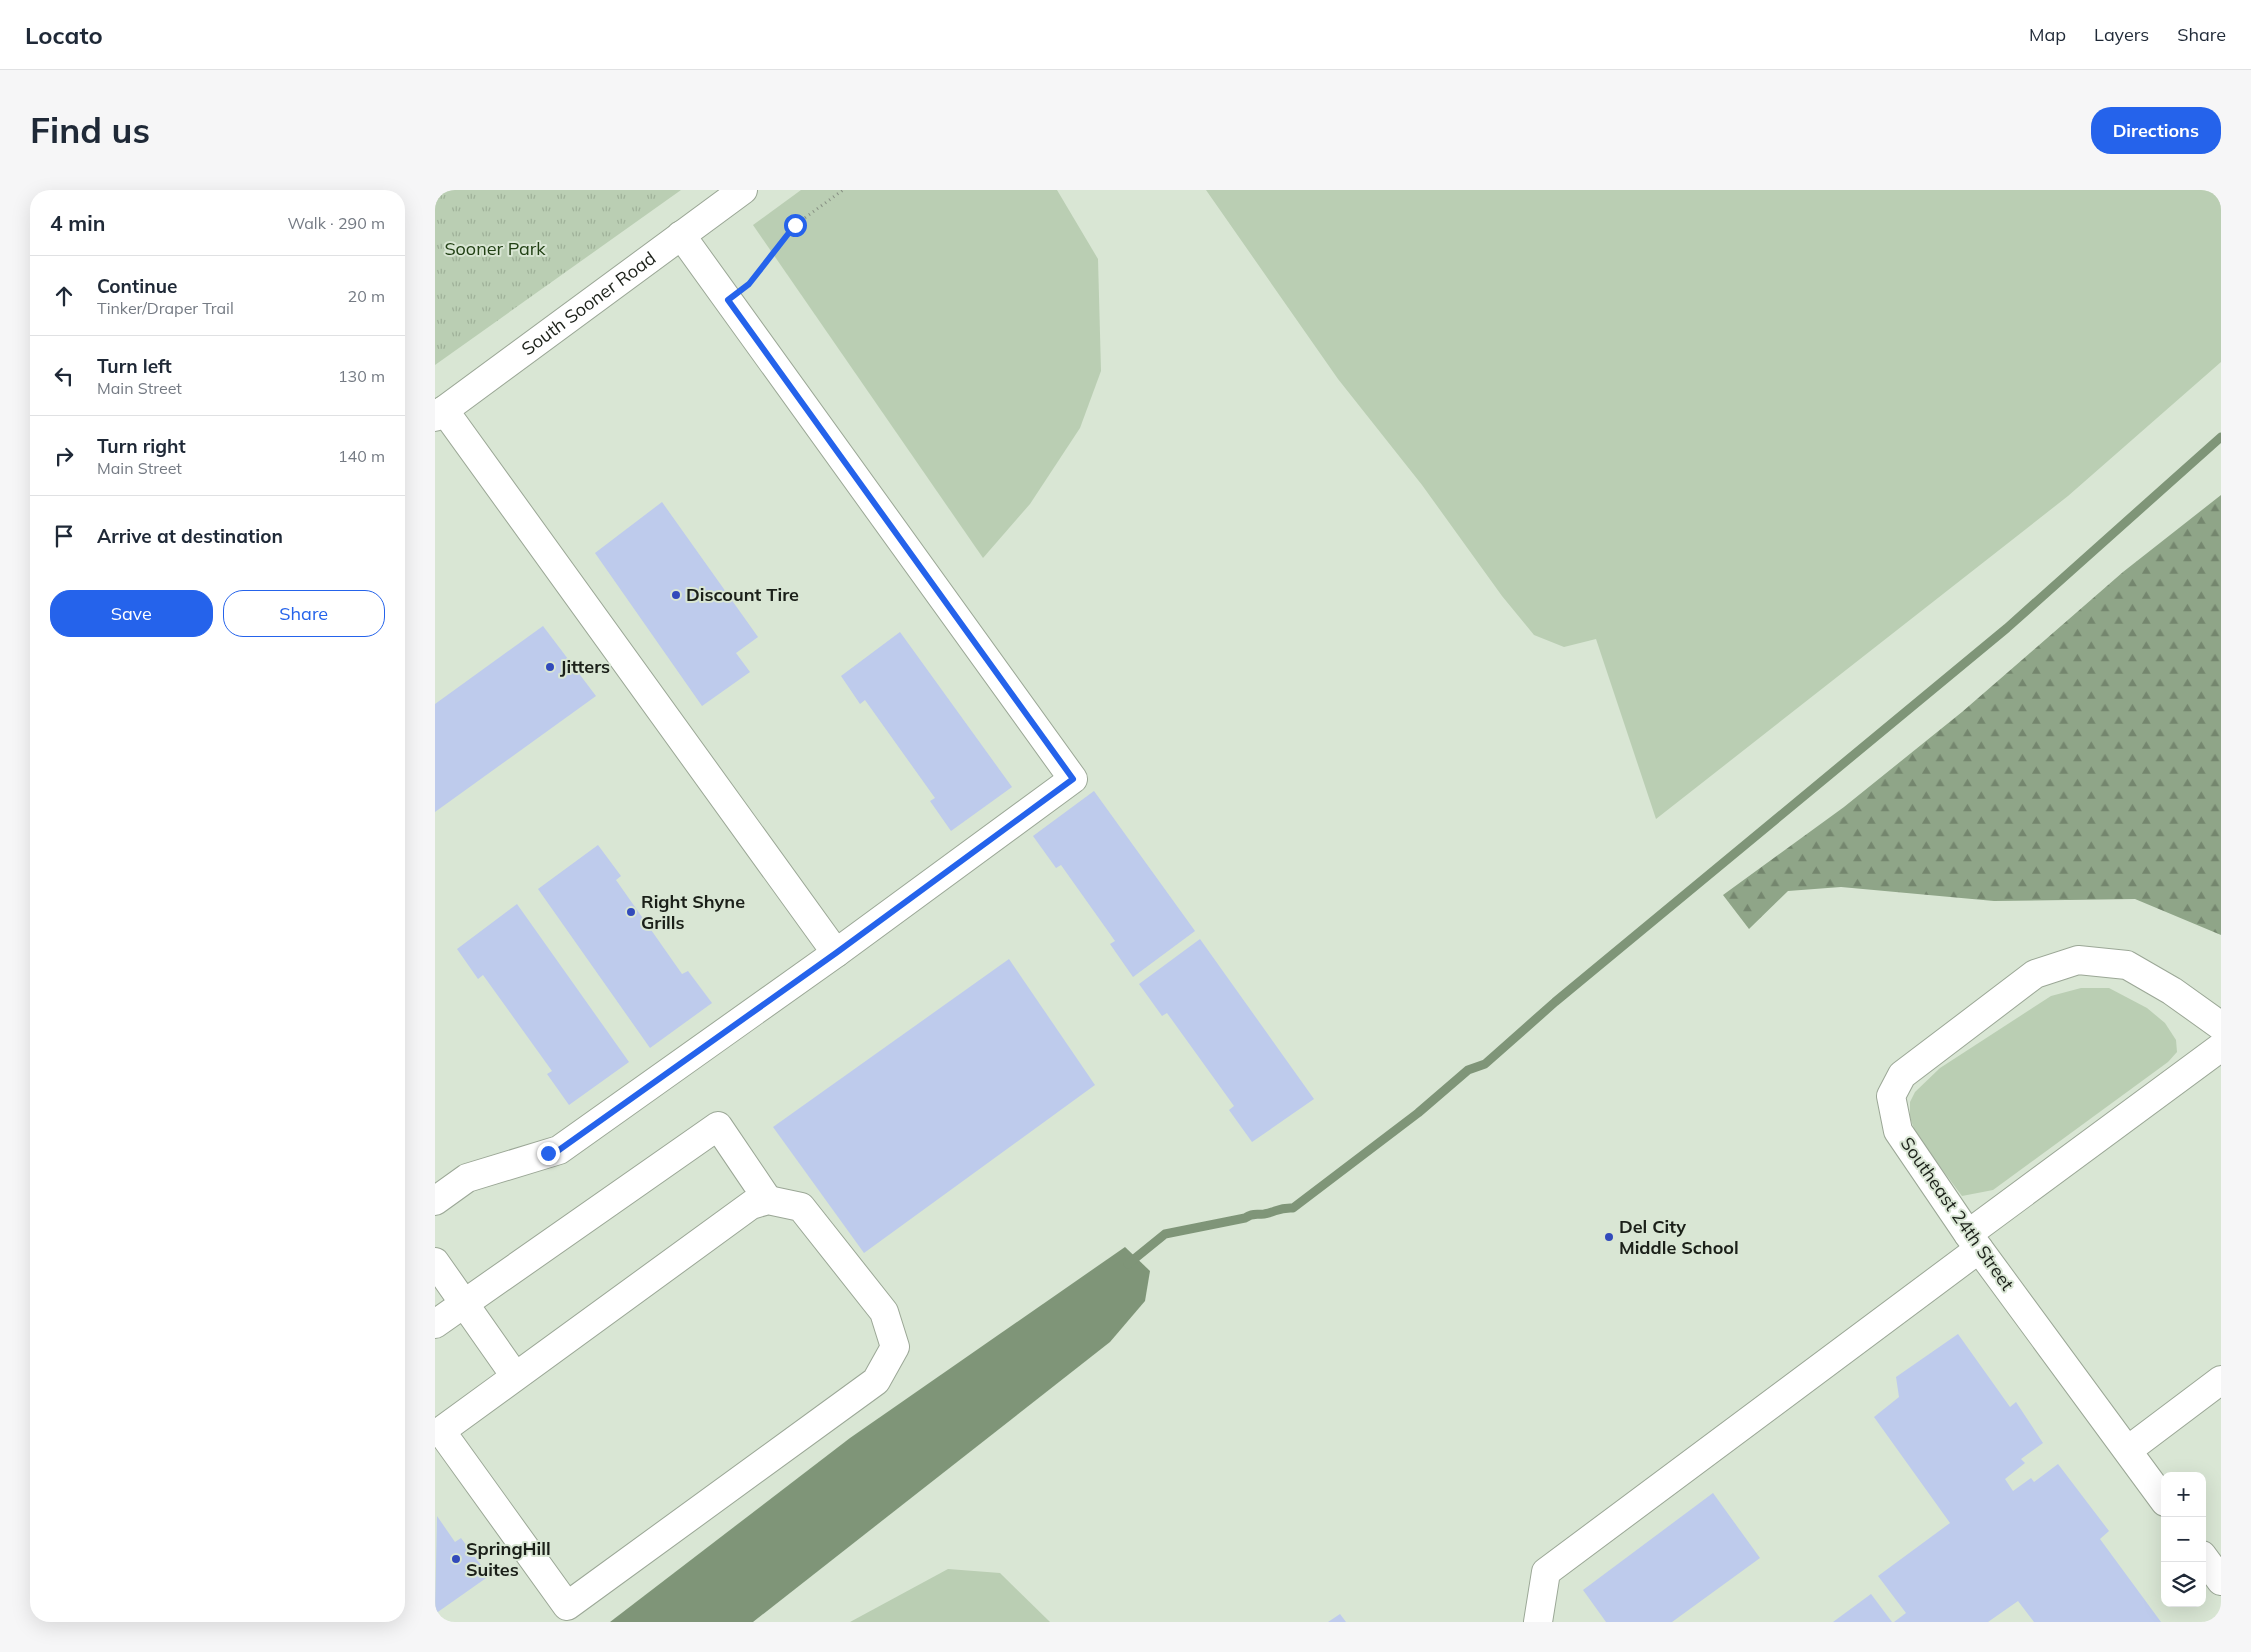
<!DOCTYPE html>
<meta charset="utf-8">
<style>
:root{--surface:#fff;--page:#f6f6f7;--text:#1f2937;--muted:#747a83;--line:#e0e1e3;--accent:#2563eb}
body{margin:0;font-family:Mulish,sans-serif;background:var(--page);color:var(--text)}
.controls{position:absolute;right:15px;bottom:15px;display:grid;overflow:hidden;border-radius:10px;box-shadow:0 5px 20px #0002}
.controls button{width:45px;height:45px;display:grid;place-items:center;padding:0;border:0;border-bottom:1px solid var(--line);background:var(--surface);color:var(--text);font:25px sans-serif}
.stop{position:absolute;width:15px;height:15px;margin:-11px;border:4px solid #2563eb;border-radius:50%;background:#fff}
.stop.end{background:#2563eb;border-color:#fff;box-shadow:0 1px 5px #0008}
.list{margin:0;padding:0;list-style:none}
h2{display:flex;justify-content:space-between;align-items:center;height:65px;margin:0;padding:0 20px;font-size:21px}
h2 small{font-size:16px;font-weight:400;color:var(--muted)}
.list li{display:grid;grid-template-columns:32px 1fr auto;gap:15px;align-items:center;box-sizing:border-box;height:80px;padding:0 20px;border-top:1px solid var(--line)}
.list b{display:block;font-size:19px;white-space:nowrap}
.list p{margin:0;font-size:16px;white-space:nowrap;color:var(--muted)}
.list em{font-size:16px;font-style:normal;color:var(--muted)}
.actions{display:flex;gap:10px;padding:15px 20px}
.actions a{flex:1;padding:11px 0;border:1px solid var(--accent);border-radius:20px;text-align:center;font-size:18px;color:var(--accent)}
.actions .main{background:var(--accent);color:#fff}
.icon{flex:none;width:28px;height:28px;fill:none;stroke:currentColor;stroke-width:2;stroke-linecap:round;stroke-linejoin:round}
.map{position:relative;flex:none;width:1786px;height:1432px;overflow:hidden;border-radius:20px}
header{display:flex;align-items:center;gap:30px;box-sizing:border-box;height:70px;padding:0 25px;background:var(--surface);border-bottom:1px solid var(--line)}
header strong{font-size:24px}
nav{display:flex;gap:28px;margin-inline-start:auto;font-size:18px}
.intro{display:flex;align-items:center;justify-content:space-between;box-sizing:border-box;height:120px;padding:0 30px}
h1{margin:0;font-size:35px}
.button{padding:12px 22px;border-radius:20px;background:var(--accent);color:#fff;font-size:18px;font-weight:700}
main{display:flex;gap:30px;padding:0 30px}
aside{flex:1;background:var(--surface);border-radius:20px;box-shadow:0 5px 20px #0002}
.map>svg:first-child{display:block}
.grass{fill:#baceb3}
.forest{fill:url(#forest-firs)}
.park{fill:url(#park-tufts)}
.water{fill:#7f9578}
.lines{fill:none;stroke-linecap:round;stroke-linejoin:round}
.stream{stroke:#7f9578;stroke-width:9}
.building{fill:#becbec}
.minor-casing{stroke:#9ba796;stroke-width:30}
.major-casing{stroke:#9ba796;stroke-width:30}
.path{stroke:#879083;stroke-width:3;stroke-dasharray:1 4;stroke-linecap:butt}
.minor{stroke:#fff;stroke-width:28}
.major{stroke:#fff;stroke-width:28}
.route{stroke:#2563eb;stroke-width:6}
.poi-dot{fill:#314abb;stroke:#d9e6d4;stroke-width:2}
.labels{text-anchor:middle;stroke-width:4;stroke-linejoin:round;paint-order:stroke}
.park-label{font-size:18px;fill:#214014;stroke:#d9e6d4}
.street-label{font-size:18px;fill:#1b2019;stroke:#d9e6d4}
.poi-label{font-size:18px;font-weight:bold;fill:#1b2019;stroke:#d9e6d4;text-anchor:start}
</style>
<header>
<strong>Locato</strong>
<nav><a>Map</a><a>Layers</a><a>Share</a></nav>
</header>
<div class="intro"><h1>Find us</h1><a class="button">Directions</a></div>
<main>
<aside>
<h2>4 min<small>Walk · 290 m</small></h2>
<ul class="list">
<li><svg class="icon" aria-label="ahead" viewBox="0 0 24 24"><path d="M12 20V5M6 11l6-6 6 6"/></svg><div><b>Continue</b><p>Tinker/Draper Trail</p></div><em>20 m</em></li>
<li><svg class="icon" aria-label="left" viewBox="0 0 24 24"><path d="M17 20v-9H6M10 6l-5 5 5 5"/></svg><div><b>Turn left</b><p>Main Street</p></div><em>130 m</em></li>
<li><svg class="icon" aria-label="right" viewBox="0 0 24 24"><path d="M7 20v-9h11M14 6l5 5-5 5"/></svg><div><b>Turn right</b><p>Main Street</p></div><em>140 m</em></li>
<li><svg class="icon" aria-label="arrive" viewBox="0 0 24 24"><path d="M6 21V4h12l-3 4 3 4H6"/></svg><div><b>Arrive at destination</b></div></li>
</ul>
<div class="actions"><a class="main">Save</a><a>Share</a></div>
</aside>
<div class="map">
<svg width="1786" height="1432" viewBox="0 0 1786 1432">
<defs>
<pattern id="forest-firs" width="22" height="20" patternUnits="userSpaceOnUse" patternTransform="scale(1.25)"><rect width="22" height="20" fill="#8fa588"/><path d="M5 1l3.5 6h-7zM16 11l3.5 6h-7z" fill="#74866e"/></pattern>
<pattern id="park-tufts" width="24" height="20" patternUnits="userSpaceOnUse" patternTransform="scale(1.25)"><rect width="24" height="20" fill="#baceb3"/><path d="M3 7l-1-3M5 7V3M7 7l1-3M15 17l-1-3M17 17v-4M19 17l1-3" fill="none" stroke="#9fb199"/></pattern>
</defs>
<rect width="100%" height="100%" fill="#d9e6d4"/>
<!-- grass -->
<g class="grass">
<polygon points="366,0 622,0 663,69 666,181 645,238 595,314 548,368 318,35"/>
<polygon points="771,0 1786,0 1786,172 1633,306 1221,629 1161,449 1129,457 1099,445 1067,406 987,295 903,189"/>
<polygon points="1646,798 1674,798 1712,818 1730,833 1741,850 1742,862 1733,872 1558,1000 1527,1006 1482,946 1475,928 1475,912 1480,902 1505,878 1616,806"/>
<polygon points="513,1379 565,1383 615,1432 415,1432"/>
</g>
<!-- forest -->
<polygon class="forest" points="1786,305 1786,745 1700,709 1559,711 1406,697 1353,701 1314,739 1288,705 1409,617 1527,522 1688,382"/>
<!-- park -->
<polygon class="park" points="0,0 246,0 0,175"/>
<!-- water -->
<polygon class="water" points="690,1057 715,1081 710,1111 675,1152 318,1432 175,1432 415,1248"/>
<g class="lines">
<!-- stream -->
<path class="stream" d="M693,1074L730,1044L810,1028C817,1023 820,1025 829,1024C841,1022 844,1017 858,1018L983,923L1033,880L1050,874L1120,812L1572,438L1786,247"/>
</g>
<!-- building -->
<g class="building">
<polygon points="227,312 323,447 301,463 315,482 267,516 160,363"/>
<polygon points="108,436 161,506 0,622 0,514"/>
<polygon points="465,442 577,597 516,641 495,611 500,608 430,510 425,514 406,486"/>
<polygon points="659,601 760,741 698,787 675,754 680,751 626,675 621,678 598,646"/>
<polygon points="163,655 186,686 181,690 247,784 253,781 277,813 215,858 103,699"/>
<polygon points="82,714 194,872 134,915 112,884 117,881 48,785 43,789 22,759"/>
<polygon points="765,749 879,909 817,952 794,920 799,916 732,823 727,826 704,794"/>
<polygon points="574,769 660,895 429,1063 338,937"/>
<polygon points="1523,1144 1575,1217 1581,1212 1608,1253 1586,1269 1590,1273 1570,1289 1578,1301 1596,1288 1599,1292 1623,1274 1674,1341 1665,1349 1726,1432 1599,1432 1583,1411 1553,1432 1459,1432 1471,1423 1443,1386 1515,1333 1439,1227 1464,1207 1461,1187"/>
<polygon points="1278,1303 1325,1368 1237,1432 1171,1432 1148,1400"/>
<polygon points="2,1326 20,1352 26,1348 54,1386 0,1424"/>
<polygon points="1436,1404 1457,1432 1398,1432"/>
<polygon points="905,1424 911,1432 893,1432"/>
</g>
<g class="lines">
<!-- minor casing -->
<g class="minor-casing">
<g id="minor">
<polyline points="9,220 401,763"/>
<polygon points="333,1010 366,1017 449,1122 460,1157 441,1191 132,1416 6,1241 316,1015"/>
<polyline points="0,1011 32,988 124,960 401,763 638,589 246,45"/>
<polyline points="1533,1044 1786,857"/>
<polyline points="0,1072 80,1186"/>
<polyline points="0,1134 283,936 333,1010"/>
<polyline points="1693,1260 1786,1190"/>
<polyline points="1730,1312 1533,1044 1463,941 1456,906 1467,885 1600,784 1643,770 1692,775 1737,801 1786,836"/>
<polyline points="1767,1365 1786,1391"/>
<polyline points="1103,1432 1111,1382 1544,1059"/>
</g>
</g>
<!-- major casing -->
<g class="major-casing">
<g id="major">
<path id="s1" d="M0,227L308,0"/>
</g>
</g>
<!-- path -->
<polyline class="path" points="315,92 360,35 408,0"/>
<!-- minor -->
<use href="#minor" class="minor"/>
<!-- major -->
<use href="#major" class="major"/>
</g>
<g class="lines">
<!-- route -->
<polyline class="route" points="113,963 124,960 401,763 638,589 293,110 314,94 360,35"/>
</g>
<!-- markers -->
<g class="poi-dot">
<circle cx="241" cy="405" r="5"/>
<circle cx="115" cy="477" r="5"/>
<circle cx="196" cy="722" r="5"/>
<circle cx="1174" cy="1047" r="5"/>
<circle cx="21" cy="1369" r="5"/>
</g>
<g class="labels">
<!-- park labels -->
<g class="park-label">
<text x="60" y="65">Sooner Park</text>
</g>
<!-- street labels -->
<g class="street-label">
<text dy="6" stroke="none"><textPath href="#s1" startOffset="191">South Sooner Road</textPath></text>
<text transform="translate(1522 1024) rotate(55)" y="6">Southeast 24th Street</text>
</g>
<!-- poi labels -->
<g class="poi-label">
<text x="251" y="411">Discount Tire</text>
<text x="125" y="483">Jitters</text>
<text x="206" y="718">Right Shyne<tspan x="206" dy="21">Grills</tspan></text>
<text x="1184" y="1043">Del City<tspan x="1184" dy="21">Middle School</tspan></text>
<text x="31" y="1365">SpringHill<tspan x="31" dy="21">Suites</tspan></text>
</g>
</g>
</svg>
<div class="controls">
<button>+</button>
<button>−</button>
<button><svg class="icon" aria-label="layers" viewBox="0 0 24 24"><path d="M12 4l9 5-9 5-9-5zM3 14l9 5 9-5"/></svg></button>
</div>
<div class="stop" style="left:360px;top:35px"></div>
<div class="stop end" style="left:113px;top:963px"></div>
</div>
</main>
